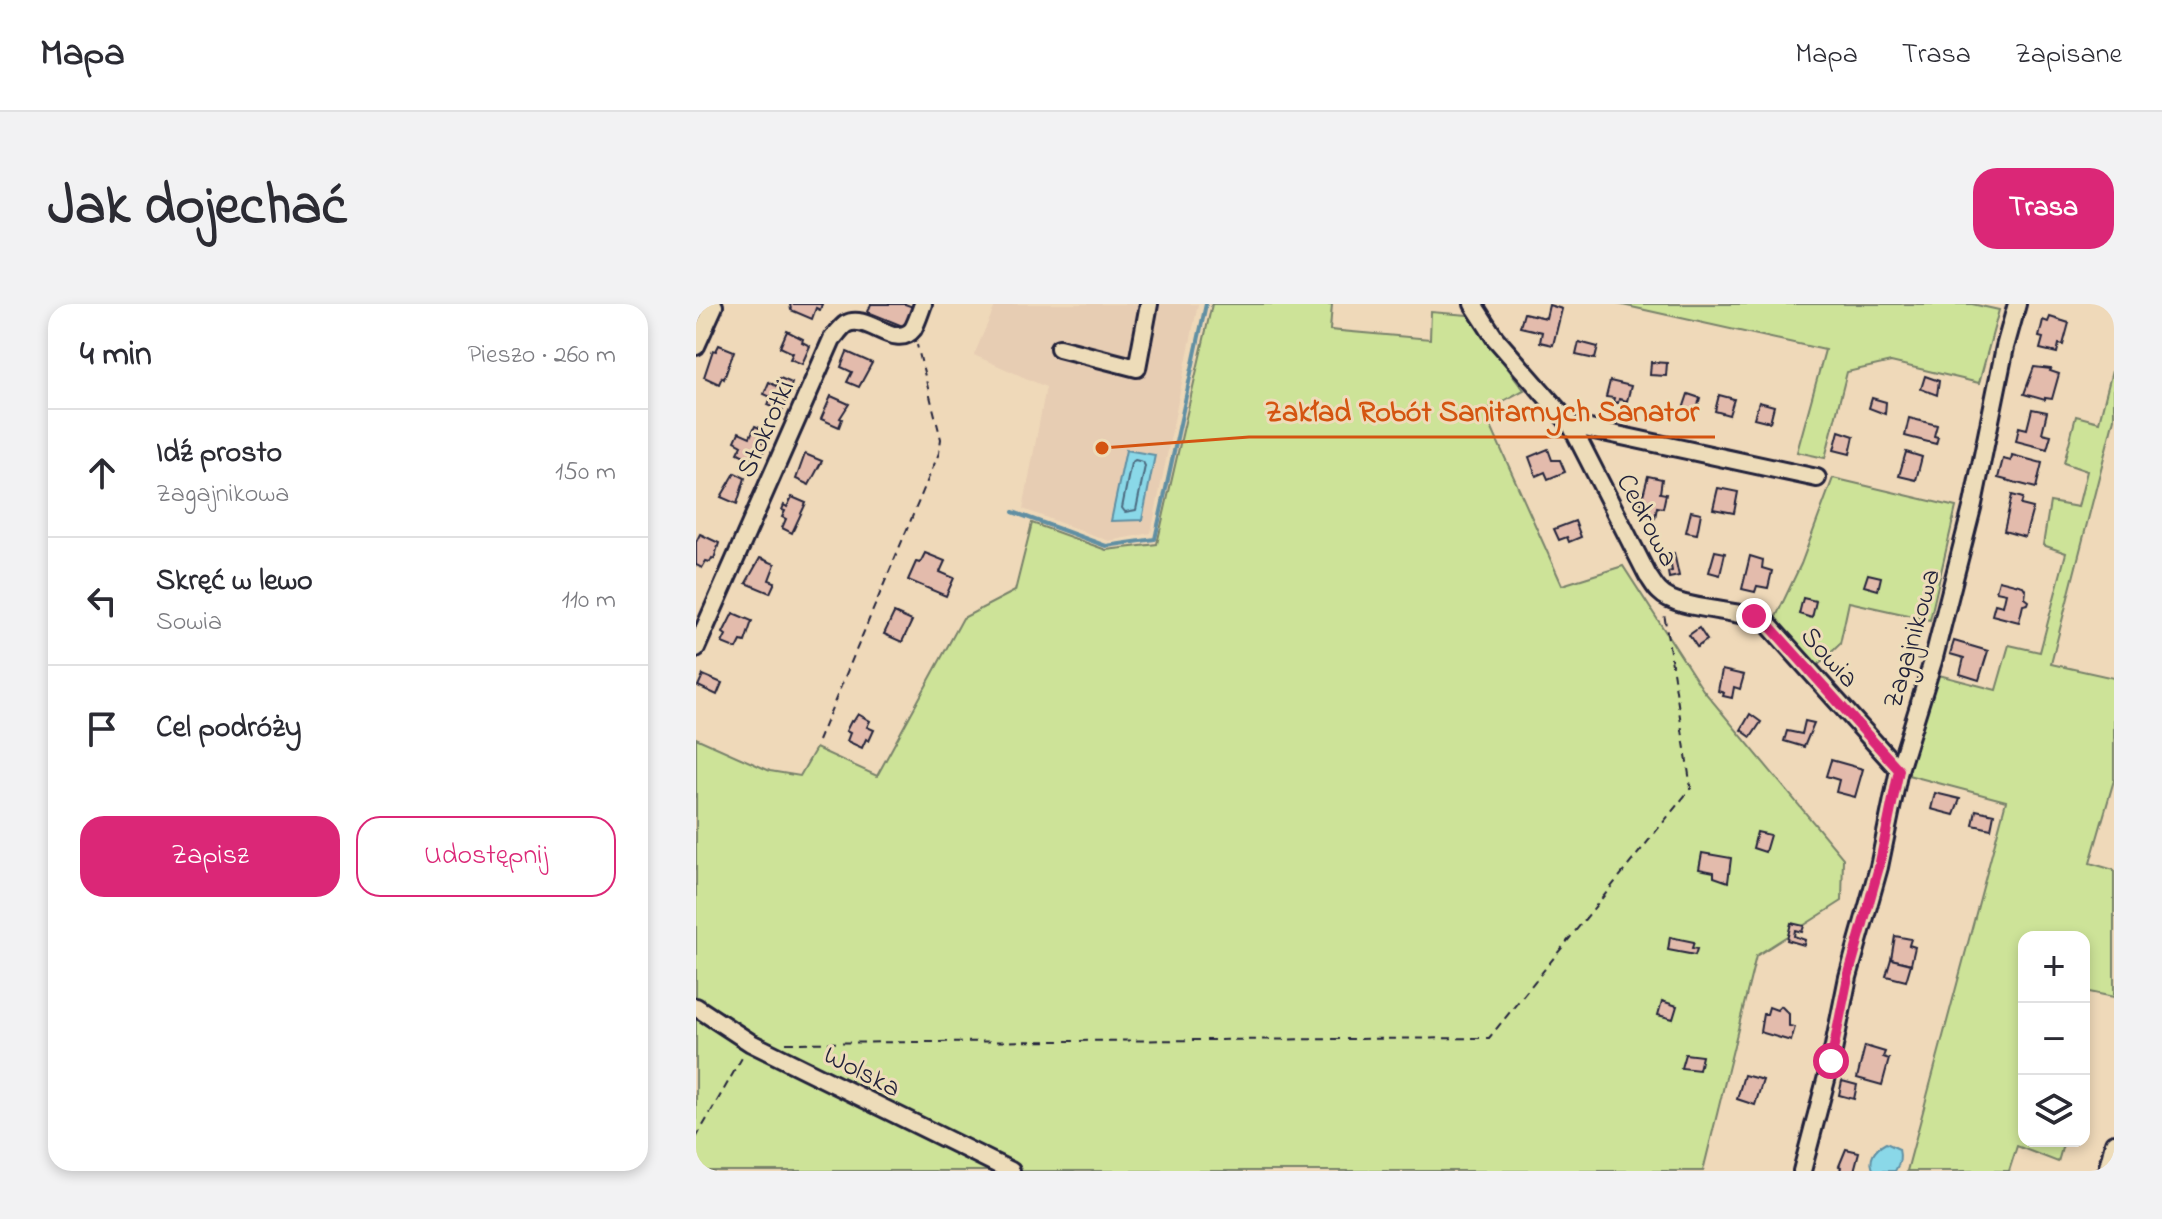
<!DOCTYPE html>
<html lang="pl">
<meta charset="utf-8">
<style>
:root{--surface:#fff;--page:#f2f2f3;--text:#2b2b33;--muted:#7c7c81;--line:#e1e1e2;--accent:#db2777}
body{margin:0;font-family:"Indie Flower",sans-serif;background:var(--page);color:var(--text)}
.controls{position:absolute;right:24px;bottom:24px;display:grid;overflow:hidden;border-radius:16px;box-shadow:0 4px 12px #0003}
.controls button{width:72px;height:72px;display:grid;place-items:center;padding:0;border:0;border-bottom:2px solid var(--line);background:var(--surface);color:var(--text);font:40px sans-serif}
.stop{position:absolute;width:24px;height:24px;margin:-18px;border:6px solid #db2777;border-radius:50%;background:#fff}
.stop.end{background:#db2777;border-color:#fff;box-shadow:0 2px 8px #0008}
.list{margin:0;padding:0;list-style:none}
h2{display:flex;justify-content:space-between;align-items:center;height:104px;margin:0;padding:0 32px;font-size:34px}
h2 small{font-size:26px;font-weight:400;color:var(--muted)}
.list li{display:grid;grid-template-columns:52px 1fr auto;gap:24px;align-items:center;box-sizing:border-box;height:128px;padding:0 32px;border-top:2px solid var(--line)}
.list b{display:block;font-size:30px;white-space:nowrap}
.list p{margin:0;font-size:26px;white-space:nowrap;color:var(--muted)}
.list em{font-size:26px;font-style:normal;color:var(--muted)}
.actions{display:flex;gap:16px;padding:24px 32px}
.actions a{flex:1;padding:18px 0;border:2px solid var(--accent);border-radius:24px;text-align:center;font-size:28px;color:var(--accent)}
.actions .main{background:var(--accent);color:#fff}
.icon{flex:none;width:44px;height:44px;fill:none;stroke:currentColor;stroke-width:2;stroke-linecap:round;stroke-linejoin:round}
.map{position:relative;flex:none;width:1418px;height:867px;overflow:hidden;border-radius:24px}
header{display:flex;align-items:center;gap:48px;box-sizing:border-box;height:112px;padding:0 40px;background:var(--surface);border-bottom:2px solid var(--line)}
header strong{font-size:38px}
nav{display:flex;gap:44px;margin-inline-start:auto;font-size:28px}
.intro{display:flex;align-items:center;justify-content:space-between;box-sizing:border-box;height:192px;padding:0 48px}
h1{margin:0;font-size:56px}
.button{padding:20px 36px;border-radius:24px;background:var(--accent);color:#fff;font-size:28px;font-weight:700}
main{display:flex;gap:48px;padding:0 48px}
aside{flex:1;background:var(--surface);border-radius:24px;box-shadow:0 4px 12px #0003}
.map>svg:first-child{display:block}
.built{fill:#e7cdb3}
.green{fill:#cde398;stroke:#78826a;stroke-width:2}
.water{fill:#8ad8e8;stroke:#608fa3;stroke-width:2}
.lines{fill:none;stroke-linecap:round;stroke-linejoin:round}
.shore{stroke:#4c6b80;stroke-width:2}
.stream{stroke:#608fa3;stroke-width:4}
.building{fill:#e3bbac;stroke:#22223b;stroke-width:2}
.minor-casing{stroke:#22223b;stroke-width:22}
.path{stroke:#22223b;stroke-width:2;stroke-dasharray:8 6;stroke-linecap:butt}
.minor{stroke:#eddcb9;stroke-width:16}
.route{stroke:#db2777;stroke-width:10}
.labels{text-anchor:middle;stroke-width:6;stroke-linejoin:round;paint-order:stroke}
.street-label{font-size:28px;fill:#22223b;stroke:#eddcb9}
.leader{fill:none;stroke:#d45411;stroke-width:3}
.callout-dot{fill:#d45411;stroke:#eddcb9;stroke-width:3}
.callout-label{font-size:30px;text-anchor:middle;font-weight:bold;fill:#d45411;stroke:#eddcb9;stroke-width:6;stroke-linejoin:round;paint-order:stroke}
</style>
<header>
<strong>Mapa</strong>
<nav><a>Mapa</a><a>Trasa</a><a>Zapisane</a></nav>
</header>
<div class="intro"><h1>Jak dojechać</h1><a class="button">Trasa</a></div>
<main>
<aside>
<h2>4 min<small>Pieszo · 260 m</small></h2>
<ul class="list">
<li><svg class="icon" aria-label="ahead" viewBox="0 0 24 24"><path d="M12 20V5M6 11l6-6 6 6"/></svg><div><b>Idź prosto</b><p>Zagajnikowa</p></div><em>150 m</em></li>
<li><svg class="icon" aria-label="left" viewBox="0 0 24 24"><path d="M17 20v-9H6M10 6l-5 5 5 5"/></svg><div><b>Skręć w lewo</b><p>Sowia</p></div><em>110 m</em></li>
<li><svg class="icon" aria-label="arrive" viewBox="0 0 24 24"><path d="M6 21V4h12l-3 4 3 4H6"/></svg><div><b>Cel podróży</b></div></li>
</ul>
<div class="actions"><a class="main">Zapisz</a><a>Udostępnij</a></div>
</aside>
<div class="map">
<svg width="1418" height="867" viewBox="0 0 1418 867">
<rect width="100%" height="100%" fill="#efd9b9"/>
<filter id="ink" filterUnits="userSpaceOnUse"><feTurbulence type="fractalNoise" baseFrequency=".0125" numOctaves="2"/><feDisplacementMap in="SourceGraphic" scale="16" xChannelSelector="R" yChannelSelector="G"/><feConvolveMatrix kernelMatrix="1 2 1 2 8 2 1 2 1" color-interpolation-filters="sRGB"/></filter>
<g filter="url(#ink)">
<!-- built -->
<polygon class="built" points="300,0 502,0 455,229 413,237 327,205 350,83 278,51"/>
<!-- green -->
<g class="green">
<polygon points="516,0 636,0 634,26 734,35 735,8 772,11 828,86 788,107 866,281 927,262 1007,386 1147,554 1146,597 1060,652 1007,867 0,867 0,434 74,467 104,472 120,444 181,472 267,314 319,287 336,219 410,246 461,240"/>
<polygon points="922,0 1276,0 1303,6 1283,79 1195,58 1151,68 1129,154 1101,148 1129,46"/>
<polygon points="1418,59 1418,114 1355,360 1418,374 1418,476 1394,559 1418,566 1418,693 1388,687 1388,633 1328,633 1328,837 1368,837 1362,858 1321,842 1313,867 1211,867 1310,497 1212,471 1239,370 1300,386 1313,341 1344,348 1370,249 1347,241 1354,198 1382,203 1391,167 1368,159 1380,112 1403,118"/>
<polygon points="1137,174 1260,203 1234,316 1153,298 1144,340 1120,363 1077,319 1105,260"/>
</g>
<!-- water -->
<g class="water">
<polygon points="430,146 459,151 446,216 415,217"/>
<path d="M1190,839L1203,845C1205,854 1204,859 1199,867H1178C1171,855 1179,845 1190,839Z"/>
</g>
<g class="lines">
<!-- shore -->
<polygon class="shore" points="439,156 447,158 449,162 440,206 429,208 426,204 435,159"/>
<!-- stream -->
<polyline class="stream" points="317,208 410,242 459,235 510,0"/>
</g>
<!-- building -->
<g class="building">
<polygon points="94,0 126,0 124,6 120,4 116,15 95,6"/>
<polygon points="175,0 209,0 217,3 209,23 172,8"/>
<polygon points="853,1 866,5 857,41 844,38 846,28 824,23 828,9 850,14"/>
<polygon points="1354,13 1373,19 1367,41 1363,40 1361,49 1344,45 1347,34 1343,33 1347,16 1352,18"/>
<polygon points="91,27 107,35 106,38 114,42 106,60 94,55 97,49 84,43"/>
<polygon points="883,38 902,43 899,55 880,51"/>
<polygon points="23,41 38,47 28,75 26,73 23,80 8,73 17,46 20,47"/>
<polygon points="151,48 176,59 163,83 151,78 156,68 145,63"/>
<polygon points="955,58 971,59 970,72 954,71"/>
<polygon points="1338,63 1355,65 1354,67 1363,70 1356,95 1349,94 1349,96 1328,90"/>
<polygon points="1229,72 1243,77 1241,91 1225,85"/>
<polygon points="84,74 96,79 86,107 72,101 75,93 68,90 73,78 80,82"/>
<polygon points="914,77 935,82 931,97 923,95 922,99 917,98 918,94 910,93"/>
<polygon points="992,90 1004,94 1000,108 987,105"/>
<polygon points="1023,91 1038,95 1033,111 1019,107"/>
<polygon points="135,92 153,100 144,114 146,115 143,123 125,115"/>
<polygon points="1176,94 1190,98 1189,110 1173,104"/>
<polygon points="1063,98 1078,102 1074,118 1058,114"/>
<polygon points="1336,105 1351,108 1346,129 1355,131 1351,145 1320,137 1323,123 1331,125"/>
<polygon points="1213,114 1241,121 1238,132 1242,133 1240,140 1209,132"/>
<polygon points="59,122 68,126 63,137 71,140 66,150 62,150 59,157 42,149 46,141 39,137 43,128 54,133"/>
<polygon points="1143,127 1158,132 1154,150 1138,146"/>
<polygon points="852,145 856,156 864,156 869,168 852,175 849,168 840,172 833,153"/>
<polygon points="1210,148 1226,153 1220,176 1203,172"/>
<polygon points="109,150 126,157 113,181 100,175"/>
<polygon points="1316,151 1346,159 1340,184 1302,174 1307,155 1315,157"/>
<polygon points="39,169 49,174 41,200 25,193"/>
<polygon points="952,172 966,175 964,189 970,190 967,204 961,203 959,214 946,211 949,201 945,199"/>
<polygon points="1022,184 1042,188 1038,209 1017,205"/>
<polygon points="1316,191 1327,194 1325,201 1337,204 1329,233 1308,227"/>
<polygon points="96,193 110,199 96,229 86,224 90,215 86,213 89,207 86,206 88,201 91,203"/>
<polygon points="995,207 1005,209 1001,230 990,228"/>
<polygon points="879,217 885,233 873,238 871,233 863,236 858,225"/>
<polygon points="4,230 23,239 18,255 16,254 14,258 10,257 6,264 0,261 0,238"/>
<polygon points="1019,247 1029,249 1024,271 1013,268"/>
<polygon points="229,249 249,257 244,268 258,274 250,292 212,276 220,258 224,259"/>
<polygon points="978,249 983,272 973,274 972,268 976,267 973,251"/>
<polygon points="1054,252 1067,256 1066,264 1076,267 1072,284 1061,282 1059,288 1046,285"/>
<polygon points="64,254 79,260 73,276 79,278 74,289 50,279"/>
<polygon points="1172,270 1185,273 1182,286 1168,282"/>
<polygon points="1303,276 1327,282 1330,287 1329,294 1333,297 1332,300 1327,301 1323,318 1296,311 1299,300 1307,302 1310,289 1300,287"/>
<polygon points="1107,294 1120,297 1116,314 1103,310"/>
<polygon points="37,309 56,317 49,338 45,337 41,345 26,339 30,331 27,329"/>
<polygon points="198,309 216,317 206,338 188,330"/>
<polygon points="1003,324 1011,336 1001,343 993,331"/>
<polygon points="1258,337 1292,347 1283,376 1264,370 1268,354 1254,350"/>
<polygon points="1026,366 1048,371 1044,385 1038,383 1036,394 1027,392 1028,389 1022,387"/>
<polygon points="7,371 26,379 21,391 2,382"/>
<polygon points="162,410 174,417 171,423 178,426 173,437 170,435 166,444 151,437 154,429 150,427 155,417 157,418"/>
<polygon points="1054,410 1065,418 1055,433 1045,426"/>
<polygon points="1109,417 1118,419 1108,443 1088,437 1091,427 1106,430"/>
<polygon points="1135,456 1167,465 1159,493 1140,488 1143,476 1130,472"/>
<polygon points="1239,489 1264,495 1258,511 1235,505"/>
<polygon points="1280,506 1298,510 1295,525 1277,521"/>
<polygon points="1061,528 1074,531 1069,548 1057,544"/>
<polygon points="1006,549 1035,554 1032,578 1018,573 1018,568 1003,565"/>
<polygon points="1095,619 1108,622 1106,628 1099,626 1098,632 1109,636 1108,641 1091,636"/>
<polygon points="1199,632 1215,635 1213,641 1219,643 1215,660 1195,655"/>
<polygon points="974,633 998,638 996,644 1001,645 999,651 972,646"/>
<polygon points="1195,655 1215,660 1210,677 1190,672"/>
<polygon points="966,697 981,702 977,715 962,711"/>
<polygon points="1085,702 1093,710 1093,722 1099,723 1095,737 1064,728 1067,710 1071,710 1073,703 1081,706"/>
<polygon points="1169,742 1189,748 1187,753 1193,755 1186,781 1161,774"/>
<polygon points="989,750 1006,752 1003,766 985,764"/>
<polygon points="1048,771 1067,776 1059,801 1041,795"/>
<polygon points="1146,777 1161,781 1158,795 1143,791"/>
<polygon points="1150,845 1163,848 1158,867 1144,867 1145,863 1143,862"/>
</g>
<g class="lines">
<!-- minor casing -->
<g class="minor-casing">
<g id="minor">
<path d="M777,0L799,34L875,121L952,272C956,277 959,284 964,288C982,307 1043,304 1070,318L1203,466"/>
<polyline points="0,42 18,2"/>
<polyline points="363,44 441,64 453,0"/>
<polyline points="875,121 1121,174"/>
<path d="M0,344L136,35C140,31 145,23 150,20C171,8 200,47 217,25C221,18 224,8 227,0"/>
<polyline points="0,703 55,739 315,867"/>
<polyline points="1106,867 1135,757 1152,673 1183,563 1203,466 1237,357 1277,200 1309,43 1321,0"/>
<polyline points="1411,867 1418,839"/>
</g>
</g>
<!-- path -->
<g class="path">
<polyline points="122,437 243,149 245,135 221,41"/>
<polyline points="90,739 793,734 995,484 968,309"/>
<polyline points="0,834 47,752"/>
</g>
<!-- minor -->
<use href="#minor" class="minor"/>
</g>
</g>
<g class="lines" filter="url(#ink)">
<!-- route -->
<polyline class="route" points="1058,312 1070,318 1203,466 1183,563 1152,673 1135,757"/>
</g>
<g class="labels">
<!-- street labels -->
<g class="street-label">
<text transform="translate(68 124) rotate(-66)" y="10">Stokrotki</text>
<text transform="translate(953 215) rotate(62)" y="10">Cedrowa</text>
<text transform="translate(1214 334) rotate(-74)" y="10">Zagajnikowa</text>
<text transform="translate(1135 352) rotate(48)" y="10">Sowia</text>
<text transform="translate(167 766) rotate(27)" y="10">Wolska</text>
</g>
</g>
<!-- callouts -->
<path class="leader" d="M406 144L553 133H1019"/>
<circle class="callout-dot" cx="406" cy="144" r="8"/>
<g class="callout-label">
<text x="786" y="117">Zakład Robót Sanitarnych Sanator</text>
</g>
</svg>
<div class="controls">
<button>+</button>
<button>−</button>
<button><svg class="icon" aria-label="layers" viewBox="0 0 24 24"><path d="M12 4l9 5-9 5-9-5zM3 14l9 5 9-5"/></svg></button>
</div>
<div class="stop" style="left:1135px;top:757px"></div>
<div class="stop end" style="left:1058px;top:312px"></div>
</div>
</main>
